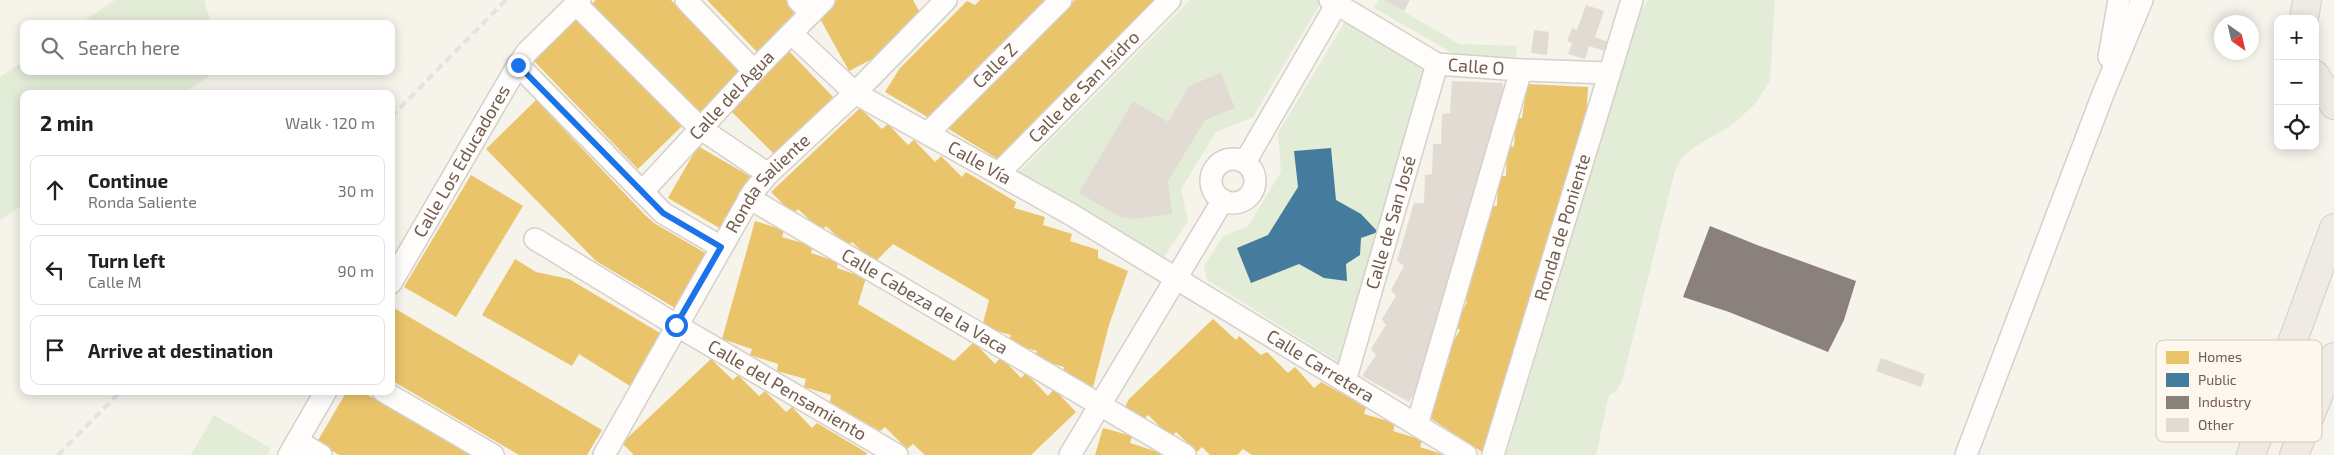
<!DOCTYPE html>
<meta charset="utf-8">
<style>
:root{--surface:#fff;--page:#f2f2f2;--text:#202124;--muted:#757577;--line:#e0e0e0}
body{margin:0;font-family:"Exo 2",sans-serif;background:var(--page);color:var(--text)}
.controls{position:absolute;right:15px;top:15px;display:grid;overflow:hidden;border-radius:10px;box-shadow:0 2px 12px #0003}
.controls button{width:45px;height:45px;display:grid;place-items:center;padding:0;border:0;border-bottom:1px solid var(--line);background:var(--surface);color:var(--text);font:25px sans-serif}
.compass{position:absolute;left:2214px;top:15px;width:45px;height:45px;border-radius:50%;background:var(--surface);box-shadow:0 2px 12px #0003;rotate:146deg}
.stop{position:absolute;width:15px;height:15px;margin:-11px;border:4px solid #1a73e8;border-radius:50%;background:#fff}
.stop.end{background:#1a73e8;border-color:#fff;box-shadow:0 1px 5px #0008}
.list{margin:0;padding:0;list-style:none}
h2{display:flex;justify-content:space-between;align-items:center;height:65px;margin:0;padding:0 20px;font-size:21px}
h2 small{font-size:16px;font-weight:400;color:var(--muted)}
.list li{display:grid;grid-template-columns:32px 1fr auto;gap:15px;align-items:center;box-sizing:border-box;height:70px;margin:0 10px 10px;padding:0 10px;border:1px solid var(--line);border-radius:10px}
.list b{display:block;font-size:19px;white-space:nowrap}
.list p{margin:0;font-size:16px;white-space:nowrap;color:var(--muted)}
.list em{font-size:16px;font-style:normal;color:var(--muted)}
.icon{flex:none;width:28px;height:28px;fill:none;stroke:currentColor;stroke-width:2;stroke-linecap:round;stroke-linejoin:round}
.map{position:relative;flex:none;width:2334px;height:455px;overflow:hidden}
.search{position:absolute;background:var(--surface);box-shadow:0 2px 12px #0003;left:20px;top:20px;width:375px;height:55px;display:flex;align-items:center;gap:12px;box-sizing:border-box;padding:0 18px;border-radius:10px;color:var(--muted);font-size:19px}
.panel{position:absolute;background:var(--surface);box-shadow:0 2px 12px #0003;left:20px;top:90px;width:375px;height:305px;border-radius:10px}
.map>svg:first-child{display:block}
.green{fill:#e2ecd7}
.homes{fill:#e9c46a}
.public{fill:#457b9d}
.industry{fill:#8a817c}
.building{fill:#e2dbd3}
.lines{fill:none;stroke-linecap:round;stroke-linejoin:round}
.street-casing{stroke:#d5d0c9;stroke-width:24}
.highway-casing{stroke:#d4cec7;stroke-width:30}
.street{stroke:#fefdfc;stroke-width:21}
.highway{stroke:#f0eae5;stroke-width:28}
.rail{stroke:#e4e2e4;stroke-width:4;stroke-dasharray:8 5;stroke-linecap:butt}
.route{stroke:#1a73e8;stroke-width:6}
.labels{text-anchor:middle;stroke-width:5;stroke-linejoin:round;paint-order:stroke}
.street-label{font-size:18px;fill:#715c4e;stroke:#fdf7ed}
.key{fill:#fdf7ed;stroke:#d3c8bd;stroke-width:1}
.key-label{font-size:14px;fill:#715c4e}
</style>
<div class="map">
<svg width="2334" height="455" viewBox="0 0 2334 455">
<rect width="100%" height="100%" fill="#f6f3eb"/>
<!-- green -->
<g class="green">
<polygon points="115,0 204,0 211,24 79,24"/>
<polygon points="1190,0 1318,0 1321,2 1253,117 1216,132 1181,189 1188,221 1164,257 1019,172"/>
<polygon points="1379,0 1384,0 1459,44 1517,46 1516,57 1456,55 1374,8"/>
<polygon points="1648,0 1775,0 1770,80 1755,104 1732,125 1693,148 1681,159 1675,171 1622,381 1617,390 1609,395 1596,455 1506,455 1638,16"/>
<polygon points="1348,17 1433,68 1343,365 1207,280 1204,266 1223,236 1248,226 1281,172 1278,133"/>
<polygon points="24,61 24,71 216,71 183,94 24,94 24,204 0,220 0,77"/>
<polygon points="214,415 270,448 267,455 191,455"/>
</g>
<!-- homes -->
<g class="homes">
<polygon points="596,0 671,0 741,71 698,114 591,4"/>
<polygon points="707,0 791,0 803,12 759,54"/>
<polygon points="837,0 913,0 920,13 876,57 849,71 819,17"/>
<polygon points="980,0 1058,0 936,122 885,92 900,68 967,1 975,5"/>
<polygon points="1075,0 1160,0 1001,161 947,128"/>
<polygon points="577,17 682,126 638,169 533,60"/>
<polygon points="789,51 833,97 774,154 729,109"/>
<polygon points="1527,84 1588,87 1586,120 1485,454 1427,416 1439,391 1435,383 1449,361 1445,355 1460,330 1454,326 1467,302 1461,296 1490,206 1497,206 1498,176 1506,176 1507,145 1514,147 1516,118 1522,118"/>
<polygon points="536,100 644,214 654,223 707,254 675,308 596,261 486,149"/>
<polygon points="860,108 882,129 888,124 908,145 914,140 935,162 941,156 962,177 966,172 1016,202 1014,208 1045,217 1043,225 1072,234 1070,241 1098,250 1098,258 1128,271 1109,325 1093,387 1070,384 1063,373 1064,367 1034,358 1037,351 1008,343 1011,335 982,327 989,300 893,244 874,263 852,242 847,246 826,226 821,231 798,209 793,214 771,192"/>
<polygon points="698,146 751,177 721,229 668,198"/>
<polygon points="471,175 523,206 456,317 404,287"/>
<polygon points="755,221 784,230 782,237 813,246 811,253 838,262 837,268 866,278 858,304 954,361 974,342 995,364 1001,357 1021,378 1026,373 1048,396 1054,389 1076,412 1031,455 925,455 913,444 907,449 885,427 880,431 830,402 831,395 804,387 806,379 777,371 778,364 750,355 752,349 722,339"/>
<polygon points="515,259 536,272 569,279 660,333 630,386 579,354 572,366 482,315"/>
<polygon points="394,308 602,430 587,455 519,455 391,380 391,312"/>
<polygon points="1213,319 1236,340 1239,336 1261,355 1267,352 1288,373 1295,367 1314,388 1321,382 1366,407 1364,414 1395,423 1393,431 1422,440 1420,447 1445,455 1252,455 1243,449 1237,455 1210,455 1202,447 1197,452 1176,432 1171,437 1148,415 1143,420 1125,407 1129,399"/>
<polygon points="711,359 733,380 738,375 759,396 765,391 786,412 792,407 812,428 817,423 867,453 866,455 634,455 622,443"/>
<polygon points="347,391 361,391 470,455 339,455 317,442"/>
<polygon points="1103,428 1132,436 1130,443 1161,453 1160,455 1095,455"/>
</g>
<!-- public -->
<polygon class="public" points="1331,148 1336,200 1361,214 1378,232 1361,238 1360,255 1346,264 1347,281 1324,278 1299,264 1251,283 1237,248 1268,235 1298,187 1294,151"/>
<!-- industry -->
<polygon class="industry" points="1710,226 1757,245 1856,281 1844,320 1828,352 1729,312 1683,297"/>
<!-- building -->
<g class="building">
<polygon points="1384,0 1410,0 1404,11"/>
<polygon points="1586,5 1604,11 1595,37 1608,42 1604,51 1589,46 1585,59 1568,54 1572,43 1567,41 1572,28 1577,30"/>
<polygon points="1534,30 1549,32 1547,55 1531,53"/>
<polygon points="1221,73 1235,108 1205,120 1168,181 1172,214 1133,219 1120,217 1079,193 1133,101 1168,122 1189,86"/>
<polygon points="1452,81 1503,83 1502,114 1424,376 1409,402 1362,376 1376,355 1371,349 1386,325 1382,319 1396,296 1391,290 1404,266 1397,261 1414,203 1424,203 1425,175 1432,174 1433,144 1441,144 1442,114 1450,113"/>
<polygon points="1881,358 1925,374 1921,387 1876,371"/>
</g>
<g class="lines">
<!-- street casing -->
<g class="street-casing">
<g id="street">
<polyline points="686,0 754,71"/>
<polyline points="798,0 811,13"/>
<path id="s1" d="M1330,0L1437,64L1521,70L1609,73"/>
<polyline points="576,4 700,128 768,174"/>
<path id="s2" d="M792,34L855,93L1072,215L1466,455"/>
<polyline points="2109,57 2119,0"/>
<polyline points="518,65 663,213 721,247"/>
<path id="s3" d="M928,133L1061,0"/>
<circle cx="1233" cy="181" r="22"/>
<polyline points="1245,162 1339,0"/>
<path id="s4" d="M999,173L1170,0"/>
<path id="s5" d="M642,192L754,71L824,0"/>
<path id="s6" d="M749,198L1185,455"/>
<path id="s7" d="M535,239L676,325L897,455"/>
<path id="s8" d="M391,283L518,65L527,52L580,0"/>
<path id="s9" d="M1345,381L1437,64"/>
<polyline points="383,391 493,455"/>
<polyline points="1417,425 1521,70"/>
<polyline points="297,441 321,455"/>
<polyline points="289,455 326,391"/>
<path id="s10" d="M604,455L753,192L768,174L855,93L946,0"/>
<polyline points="1070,455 1223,200"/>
<path id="s11" d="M1493,455L1632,0"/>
<polyline points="1966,455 2103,94 2142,0"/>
</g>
</g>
<!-- highway casing -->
<g class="highway-casing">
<g id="highway">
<polyline points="2304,19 2307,0"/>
<polyline points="2315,75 2334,105"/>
<polyline points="2251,455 2334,228"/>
<polyline points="2294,455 2334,357"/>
</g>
</g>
<!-- street -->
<use href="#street" class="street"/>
<!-- highway -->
<use href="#highway" class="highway"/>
<!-- rail -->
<g class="rail">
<polyline points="391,117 506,0"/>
<polyline points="58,455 121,391"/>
</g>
</g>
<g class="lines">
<!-- route -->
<polyline class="route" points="518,65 663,213 721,247 676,325"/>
</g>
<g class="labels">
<!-- street labels -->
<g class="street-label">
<text dy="6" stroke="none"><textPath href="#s3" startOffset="95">Calle Z</textPath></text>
<text dy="6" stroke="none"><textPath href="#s1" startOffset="164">Calle O</textPath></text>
<text dy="6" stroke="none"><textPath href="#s4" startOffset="121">Calle de San Isidro</textPath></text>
<text dy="6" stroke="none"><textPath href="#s5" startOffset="132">Calle del Agua</textPath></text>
<text dy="6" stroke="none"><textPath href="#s8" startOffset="141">Calle Los Educadores</textPath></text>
<text dy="6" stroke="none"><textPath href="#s2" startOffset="229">Calle Vía</textPath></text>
<text dy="6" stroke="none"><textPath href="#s10" startOffset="318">Ronda Saliente</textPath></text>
<text dy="6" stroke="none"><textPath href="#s9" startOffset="165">Calle de San José</textPath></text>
<text dy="6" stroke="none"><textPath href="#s11" startOffset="238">Ronda de Poniente</textPath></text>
<text dy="6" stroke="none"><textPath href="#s6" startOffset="204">Calle Cabeza de la Vaca</textPath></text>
<text dy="6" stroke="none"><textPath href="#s2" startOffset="626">Calle Carretera</textPath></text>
<text dy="6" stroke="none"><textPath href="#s7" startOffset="294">Calle del Pensamiento</textPath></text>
</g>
</g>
<!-- legend -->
<rect x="2156" y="340" width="166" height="102" rx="8" class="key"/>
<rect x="2166" y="351" width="23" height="13" fill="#e9c46a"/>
<rect x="2166" y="373" width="23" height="14" fill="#457b9d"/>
<rect x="2166" y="396" width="23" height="13" fill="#8a817c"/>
<rect x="2166" y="418" width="23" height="14" fill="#e2dbd3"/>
<g class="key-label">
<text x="2198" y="362">Homes</text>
<text x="2198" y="385">Public</text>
<text x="2198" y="407">Industry</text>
<text x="2198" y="430">Other</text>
</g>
</svg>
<div class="controls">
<button>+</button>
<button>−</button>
<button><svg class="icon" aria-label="locate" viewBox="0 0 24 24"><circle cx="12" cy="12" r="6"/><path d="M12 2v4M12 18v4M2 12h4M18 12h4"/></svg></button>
</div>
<svg class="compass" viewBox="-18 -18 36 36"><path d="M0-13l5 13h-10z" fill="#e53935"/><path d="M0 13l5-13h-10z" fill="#757577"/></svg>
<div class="stop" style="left:676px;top:325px"></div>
<div class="stop end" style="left:518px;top:65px"></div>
<div class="search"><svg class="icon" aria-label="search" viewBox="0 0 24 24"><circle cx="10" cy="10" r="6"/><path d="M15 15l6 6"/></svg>Search here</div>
<section class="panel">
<h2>2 min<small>Walk · 120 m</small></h2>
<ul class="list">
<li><svg class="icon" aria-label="ahead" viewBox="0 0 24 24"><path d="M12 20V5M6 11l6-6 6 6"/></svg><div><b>Continue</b><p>Ronda Saliente</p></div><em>30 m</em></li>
<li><svg class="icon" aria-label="left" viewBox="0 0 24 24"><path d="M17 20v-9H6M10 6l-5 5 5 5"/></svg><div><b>Turn left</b><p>Calle M</p></div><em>90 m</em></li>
<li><svg class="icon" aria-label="arrive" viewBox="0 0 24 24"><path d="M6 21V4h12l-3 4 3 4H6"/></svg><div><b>Arrive at destination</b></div></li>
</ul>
</section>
</div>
